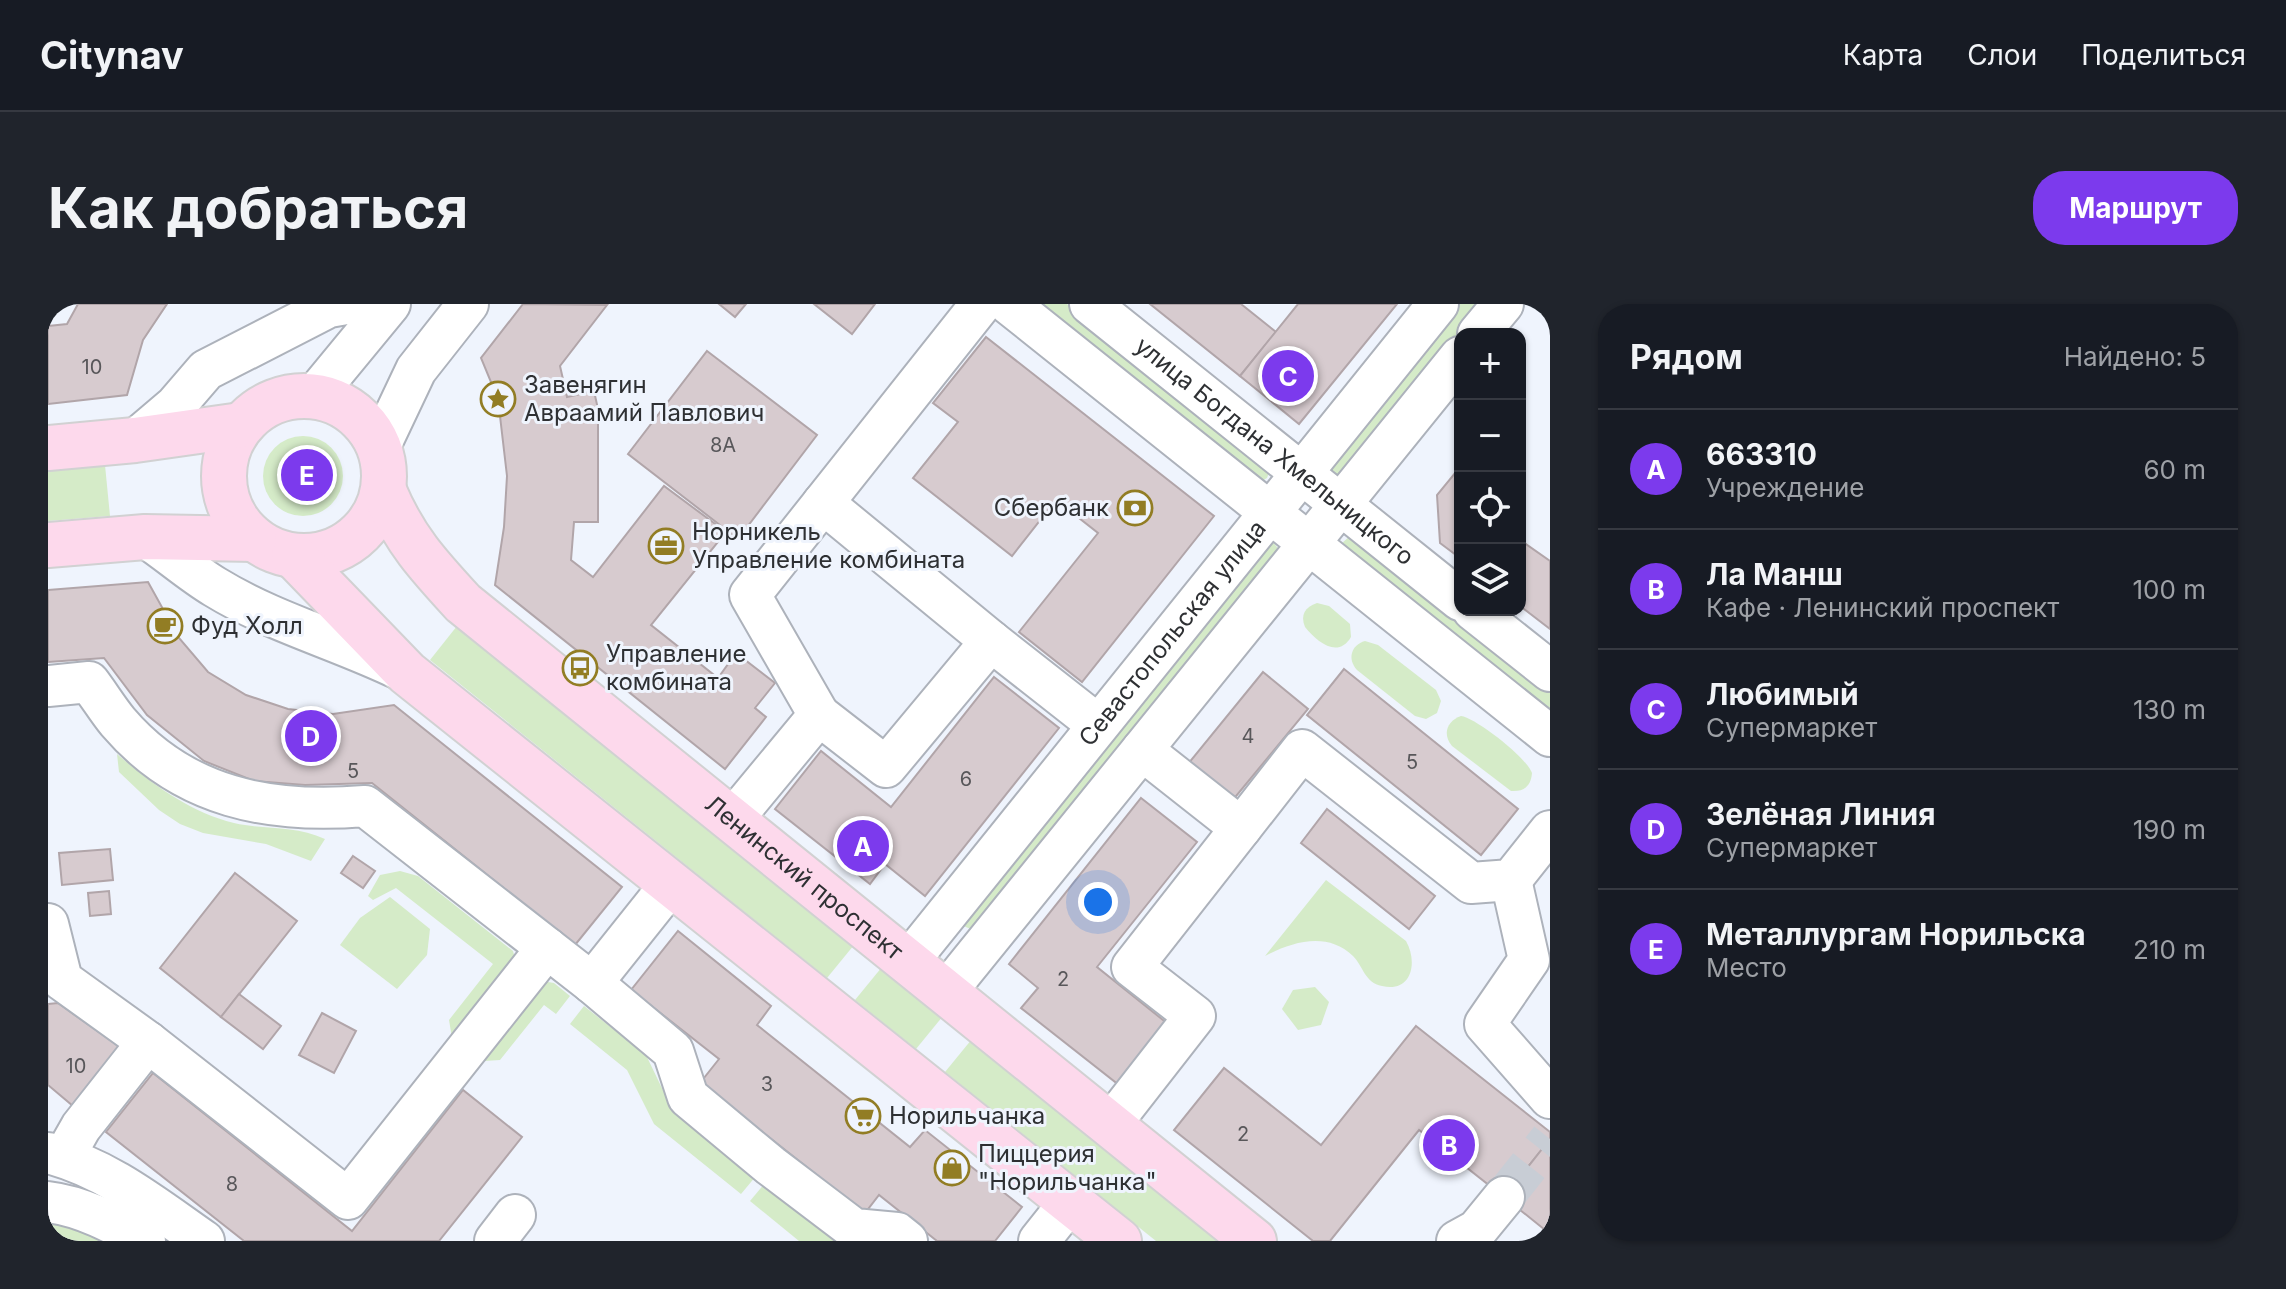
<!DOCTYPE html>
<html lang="ru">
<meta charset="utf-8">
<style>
:root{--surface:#171b24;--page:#20242c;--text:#f1f3f6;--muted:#9ea1a6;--line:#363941;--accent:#7c3aed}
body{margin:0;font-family:Inter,sans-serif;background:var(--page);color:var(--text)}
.controls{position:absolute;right:24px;top:24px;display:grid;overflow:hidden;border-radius:16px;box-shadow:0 2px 6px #0004}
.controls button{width:72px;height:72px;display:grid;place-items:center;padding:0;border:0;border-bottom:2px solid var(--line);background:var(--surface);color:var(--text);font:40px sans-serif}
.you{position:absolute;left:1050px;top:598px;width:28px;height:28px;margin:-20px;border:6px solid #fff;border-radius:50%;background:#1a73e8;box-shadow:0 0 0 12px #1a73e833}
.badge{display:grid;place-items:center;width:52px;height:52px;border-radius:50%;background:var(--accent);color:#fff;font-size:26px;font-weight:700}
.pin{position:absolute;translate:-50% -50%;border:4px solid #fff;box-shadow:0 2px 8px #0006}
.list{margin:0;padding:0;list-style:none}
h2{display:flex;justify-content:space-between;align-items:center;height:104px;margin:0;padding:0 32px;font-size:34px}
h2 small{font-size:26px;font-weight:400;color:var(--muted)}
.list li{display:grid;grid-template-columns:52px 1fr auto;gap:24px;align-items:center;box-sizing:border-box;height:120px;padding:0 32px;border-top:2px solid var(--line)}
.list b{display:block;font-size:30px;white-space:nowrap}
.list p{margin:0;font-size:26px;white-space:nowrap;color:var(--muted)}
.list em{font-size:26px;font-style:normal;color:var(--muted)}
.icon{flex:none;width:44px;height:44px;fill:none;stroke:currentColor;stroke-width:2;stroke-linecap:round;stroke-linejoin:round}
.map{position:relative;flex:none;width:1502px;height:937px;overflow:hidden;border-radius:32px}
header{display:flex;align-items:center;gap:48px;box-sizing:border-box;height:112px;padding:0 40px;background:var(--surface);border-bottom:2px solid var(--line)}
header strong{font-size:38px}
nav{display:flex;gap:44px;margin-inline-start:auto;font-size:28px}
.intro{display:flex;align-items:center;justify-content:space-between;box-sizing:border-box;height:192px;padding:0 48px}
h1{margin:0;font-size:56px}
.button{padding:20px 36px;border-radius:32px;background:var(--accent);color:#fff;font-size:28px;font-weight:700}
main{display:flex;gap:48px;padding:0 48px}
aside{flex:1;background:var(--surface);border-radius:32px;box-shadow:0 2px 6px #0004}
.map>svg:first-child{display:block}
.green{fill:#d5ebc8}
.building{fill:#d7cbcf;stroke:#b1a5a9;stroke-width:2}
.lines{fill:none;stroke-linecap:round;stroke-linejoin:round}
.minor-tunnel{stroke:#c8cdd5;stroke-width:40;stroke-dasharray:40 20;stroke-linecap:butt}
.minor-casing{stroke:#adb2bb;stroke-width:44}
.major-casing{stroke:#d1d1d2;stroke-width:48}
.minor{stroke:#fff;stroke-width:40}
.major{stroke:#fdd9ec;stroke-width:44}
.labels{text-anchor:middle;stroke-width:6;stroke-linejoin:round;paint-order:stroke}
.number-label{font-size:20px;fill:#58575a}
.poi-label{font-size:24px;fill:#2e3033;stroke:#eff4fd;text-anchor:start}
.street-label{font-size:24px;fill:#2e3033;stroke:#eff4fd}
</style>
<header>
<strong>Citynav</strong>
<nav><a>Карта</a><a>Слои</a><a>Поделиться</a></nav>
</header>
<div class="intro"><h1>Как добраться</h1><a class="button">Маршрут</a></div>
<main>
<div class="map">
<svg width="1502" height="937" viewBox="0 0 1502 937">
<rect width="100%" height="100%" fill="#eff4fd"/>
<!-- green -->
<g class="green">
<polygon points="982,0 1019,0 1219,158 1222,166 1219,174 1212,178"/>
<polygon points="1408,0 1437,0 1301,168 1294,171 1286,170 1282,162"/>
<circle cx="255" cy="172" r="40"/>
<polygon points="57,161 62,212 0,217 0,166"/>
<polygon points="1303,231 1502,385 1502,415 1293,240"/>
<polygon points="1224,237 1233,248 925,626 913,621"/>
<path d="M1269,299L1281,302L1302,320L1303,333C1290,355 1269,338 1257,323C1252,311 1257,303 1269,299Z"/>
<polygon points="409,322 806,641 779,674 382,356"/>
<path d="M1317,337L1330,341L1388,386L1393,397L1389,409L1378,415L1367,412L1309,366C1299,355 1303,341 1317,337Z"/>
<path d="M1413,412C1428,414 1479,454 1484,469C1483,482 1476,488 1463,487L1404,442C1394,430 1399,417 1413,412Z"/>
<path d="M69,450C103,479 141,508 186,519C217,526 247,521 277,535L263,557L218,540L155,529L132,520L111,506L71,468Z"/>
<polygon points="352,567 370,572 465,647 468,658 406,746 401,716 445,660 348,584 325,596 320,592 332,571"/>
<path d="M1278,576L1358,637C1370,658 1364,689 1334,682C1317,679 1315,662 1305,652C1279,627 1244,638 1217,652Z"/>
<polygon points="342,593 382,625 379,651 349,685 292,641 312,614"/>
<polygon points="834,663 895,712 868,745 807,696"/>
<polygon points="494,677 506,679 522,692 508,710 496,701 452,756 421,758"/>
<polygon points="1267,683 1281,698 1273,721 1250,726 1234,705 1245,686"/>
<polygon points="536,702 598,751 624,805 708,872 693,890 606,820 579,766 522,720"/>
<polygon points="924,735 1176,937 1108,937 897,768"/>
<polygon points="717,879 788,937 751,937 702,897"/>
<polygon points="0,916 25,922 64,937 0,937"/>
</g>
<!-- building -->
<g class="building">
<polygon points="30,0 119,0 95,36 79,91 0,100 0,22 19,20"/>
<polygon points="475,0 559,1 512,62 519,93 546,87 550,105 550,218 526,218 523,256 545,273 616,182 678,228 603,321 670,374 688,349 727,379 707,404 718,413 677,465 447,281 456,223 459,172 450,95 433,54"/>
<polygon points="671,0 698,0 687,13"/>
<polygon points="766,0 827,0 804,30"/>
<polygon points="1102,0 1193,0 1228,28 1192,72"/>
<polygon points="1250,0 1349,0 1251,120 1192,72"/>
<polygon points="938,33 1166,212 1034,378 971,328 1050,229 1008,196 964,252 865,174 910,118 885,99"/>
<polygon points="659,47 769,131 690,235 580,150"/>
<polygon points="1412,163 1412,254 1392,239 1389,191"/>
<polygon points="1472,236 1502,257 1502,325 1472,302"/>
<polygon points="100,278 131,334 160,368 198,391 240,405 285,410 346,401 574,583 527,641 324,479 257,481 206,477 156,457 99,411 56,354 0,358 0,286"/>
<polygon points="1296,365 1470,505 1433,551 1259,411"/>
<polygon points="1215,368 1260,405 1184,497 1140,460"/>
<polygon points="946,373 1011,424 877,592 837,560 822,580 727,505 773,447 843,503"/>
<polygon points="1093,494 1149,538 1049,663 1120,720 1071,781 973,704 990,684 961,660"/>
<polygon points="1279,505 1387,592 1361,625 1253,539"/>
<polygon points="62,545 65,576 14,581 11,549"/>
<polygon points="305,552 327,567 315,584 293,569"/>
<polygon points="187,569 249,617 173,713 112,664"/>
<polygon points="61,587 63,610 42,612 40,589"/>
<polygon points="630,627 723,702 709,721 862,843 877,826 974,903 947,937 889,937 831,891 817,909 652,779 671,755 583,686"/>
<polygon points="191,690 233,722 215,745 173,713"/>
<polygon points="10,699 72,743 25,802 0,781 0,700"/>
<polygon points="274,709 308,727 286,769 251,751"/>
<polygon points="1368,722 1502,828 1502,835 1456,893 1371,826 1282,937 1265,937 1126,826 1176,764 1273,841"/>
<polygon points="105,769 304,927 415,786 474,833 391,937 196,937 58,828"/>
<polygon points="1502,835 1502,930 1456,893"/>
</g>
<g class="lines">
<!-- minor-tunnel -->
<polyline class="minor-tunnel" points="1456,893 1502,835"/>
<!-- minor casing -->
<g class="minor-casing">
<g id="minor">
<polyline points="961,0 1502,432"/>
<path id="s1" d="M1042,0L1412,296"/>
<polyline points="1430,30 1455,0"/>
<polyline points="267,91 342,0"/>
<polyline points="87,136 127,102 158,66 281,3 298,0"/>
<polyline points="332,142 368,66 420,0"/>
<polyline points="775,199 943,337"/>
<path d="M97,233C120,248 142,268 167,283C224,318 291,336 351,365"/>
<polyline points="1425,306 1502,367"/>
<path d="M0,382L41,378C51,391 60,406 70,418C135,494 222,510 317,502L544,679L625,747L640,793L723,862L806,925L849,929L859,937"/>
<polyline points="771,411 838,463 943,337 1050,421"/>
<polyline points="684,516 771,411 702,291 933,0"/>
<polyline points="1193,524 1254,446 1423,579 1463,576 1502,527"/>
<polyline points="1463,576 1481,656 1437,720 1502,794"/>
<polyline points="0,620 14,676 100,738 300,895 499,644"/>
<path id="s2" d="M860,658L1390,0"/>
<polyline points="544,679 623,580"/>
<polyline points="898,688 1412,53"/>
<polyline points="1062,821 1147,712 1084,663 1193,524 1094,446"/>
<path d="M0,849C59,864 107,903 156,937"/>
<polyline points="16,853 33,823 100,738"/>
<path d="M0,898C35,902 67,920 97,937"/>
<polyline points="447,937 467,911"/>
<polyline points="991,937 1022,898"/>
<polyline points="1409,937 1429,926 1456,893"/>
</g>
</g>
<!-- major casing -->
<g class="major-casing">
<g id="major">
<circle cx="256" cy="172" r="80"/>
<polyline points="0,144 87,136 193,121"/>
<path id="s3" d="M336,187C356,235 380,261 415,299L1206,937"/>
<polyline points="0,241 97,233 206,235"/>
<polyline points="246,252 359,369 1071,937"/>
</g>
</g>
<!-- minor -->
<use href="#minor" class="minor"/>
<!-- major -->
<use href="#major" class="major"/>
</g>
<!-- icons -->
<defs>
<g id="sight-ring" transform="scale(1.8)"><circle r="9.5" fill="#eff4fd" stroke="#927d24" stroke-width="1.5"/><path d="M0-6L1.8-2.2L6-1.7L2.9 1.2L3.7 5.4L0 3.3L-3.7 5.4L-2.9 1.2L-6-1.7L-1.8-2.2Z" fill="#927d24"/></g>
<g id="bank-ring" transform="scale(1.8)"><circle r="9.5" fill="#eff4fd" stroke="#927d24" stroke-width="1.5"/><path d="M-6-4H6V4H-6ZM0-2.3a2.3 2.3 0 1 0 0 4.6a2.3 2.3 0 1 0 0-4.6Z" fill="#927d24"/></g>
<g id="office-ring" transform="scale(1.8)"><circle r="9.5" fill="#eff4fd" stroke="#927d24" stroke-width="1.5"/><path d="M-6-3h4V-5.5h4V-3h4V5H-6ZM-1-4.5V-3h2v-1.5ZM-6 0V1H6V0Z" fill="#927d24"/></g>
<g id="cafe-ring" transform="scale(1.8)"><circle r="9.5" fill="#eff4fd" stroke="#927d24" stroke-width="1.5"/><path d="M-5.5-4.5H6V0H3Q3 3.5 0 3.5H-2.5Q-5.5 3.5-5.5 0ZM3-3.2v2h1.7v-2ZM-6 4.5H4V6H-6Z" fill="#927d24"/></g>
<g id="bus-ring" transform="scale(1.8)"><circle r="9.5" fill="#eff4fd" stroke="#927d24" stroke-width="1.5"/><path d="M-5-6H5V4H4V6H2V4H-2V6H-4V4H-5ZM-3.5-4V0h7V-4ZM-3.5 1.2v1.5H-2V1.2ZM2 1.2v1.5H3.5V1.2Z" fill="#927d24"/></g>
<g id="supermarket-ring" transform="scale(1.8)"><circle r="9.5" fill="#eff4fd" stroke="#927d24" stroke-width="1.5"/><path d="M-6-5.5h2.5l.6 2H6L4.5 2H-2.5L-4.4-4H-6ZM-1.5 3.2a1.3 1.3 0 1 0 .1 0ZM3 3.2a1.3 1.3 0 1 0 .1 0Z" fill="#927d24"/></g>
<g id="shop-ring" transform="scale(1.8)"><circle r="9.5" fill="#eff4fd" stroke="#927d24" stroke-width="1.5"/><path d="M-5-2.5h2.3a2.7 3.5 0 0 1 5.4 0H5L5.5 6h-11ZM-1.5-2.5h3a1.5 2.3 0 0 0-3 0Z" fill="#927d24"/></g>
</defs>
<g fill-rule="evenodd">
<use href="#sight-ring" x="450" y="95"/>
<use href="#bank-ring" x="1087" y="204"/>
<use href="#office-ring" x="618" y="242"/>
<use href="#cafe-ring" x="117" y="322"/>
<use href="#bus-ring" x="532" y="364"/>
<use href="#supermarket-ring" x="815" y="812"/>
<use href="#shop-ring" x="904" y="864"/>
</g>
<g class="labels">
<!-- number labels -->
<g class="number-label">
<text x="44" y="70">10</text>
<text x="675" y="148">8А</text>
<text x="1200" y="439">4</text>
<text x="1364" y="465">5</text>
<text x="305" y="474">5</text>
<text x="918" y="482">6</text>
<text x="1015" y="682">2</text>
<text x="28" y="769">10</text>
<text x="719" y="787">3</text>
<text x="1195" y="837">2</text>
<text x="184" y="887">8</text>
</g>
<!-- poi labels -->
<g class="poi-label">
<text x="476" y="89">Завенягин<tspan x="476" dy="28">Авраамий Павлович</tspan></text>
<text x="1061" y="212" text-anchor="end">Сбербанк</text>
<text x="644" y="236">Норникель<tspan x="644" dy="28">Управление комбината</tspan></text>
<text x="143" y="330">Фуд Холл</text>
<text x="558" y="358">Управление<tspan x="558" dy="28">комбината</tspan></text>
<text x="841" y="820">Норильчанка</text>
<text x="930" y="858">Пиццерия<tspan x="930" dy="28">"Норильчанка"</tspan></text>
</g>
<!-- street labels -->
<g class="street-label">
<text dy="8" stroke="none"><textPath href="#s1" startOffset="236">улица Богдана Хмельницкого</textPath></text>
<text dy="8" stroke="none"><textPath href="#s2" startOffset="422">Севастопольская улица</textPath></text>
<text dy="8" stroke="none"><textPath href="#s3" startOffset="576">Ленинский проспект</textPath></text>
</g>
</g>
</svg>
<div class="controls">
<button>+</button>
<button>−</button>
<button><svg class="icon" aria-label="locate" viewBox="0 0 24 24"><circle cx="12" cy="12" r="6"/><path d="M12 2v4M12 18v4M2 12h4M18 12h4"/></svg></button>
<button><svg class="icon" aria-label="layers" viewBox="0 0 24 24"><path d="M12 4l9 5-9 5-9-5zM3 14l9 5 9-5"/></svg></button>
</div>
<div class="you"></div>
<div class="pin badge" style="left:815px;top:542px">A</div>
<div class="pin badge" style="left:1401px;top:841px">B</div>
<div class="pin badge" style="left:1240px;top:72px">C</div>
<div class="pin badge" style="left:263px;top:432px">D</div>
<div class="pin badge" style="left:259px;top:171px">E</div>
</div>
<aside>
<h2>Рядом<small>Найдено: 5</small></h2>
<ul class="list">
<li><span class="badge">A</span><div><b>663310</b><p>Учреждение</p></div><em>60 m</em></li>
<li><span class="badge">B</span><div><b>Ла Манш</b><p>Кафе · Ленинский проспект</p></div><em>100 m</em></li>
<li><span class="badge">C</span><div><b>Любимый</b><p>Супермаркет</p></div><em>130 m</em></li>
<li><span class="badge">D</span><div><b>Зелёная Линия</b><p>Супермаркет</p></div><em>190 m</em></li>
<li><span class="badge">E</span><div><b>Металлургам Норильска</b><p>Место</p></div><em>210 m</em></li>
</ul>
</aside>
</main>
